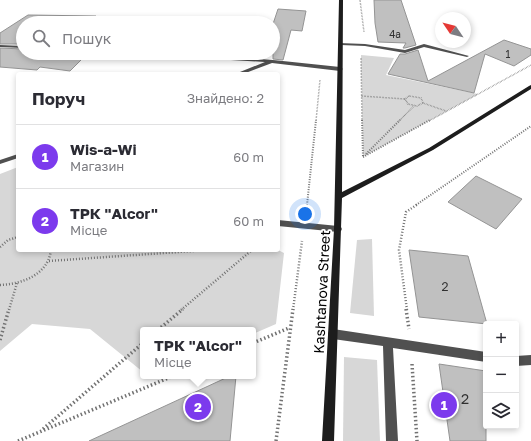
<!DOCTYPE html>
<html lang="uk">
<meta charset="utf-8">
<style>
:root{--surface:#fff;--page:#f7f7f7;--text:#2b2b33;--muted:#7c7c81;--line:#e1e1e2;--accent:#7c3aed}
body{margin:0;font-family:"Golos Text",sans-serif;background:var(--page);color:var(--text)}
.controls{position:absolute;right:12px;bottom:12px;display:grid;overflow:hidden;border-radius:4px;box-shadow:0 2px 6px #0003}
.controls button{width:36px;height:36px;display:grid;place-items:center;padding:0;border:0;border-bottom:1px solid var(--line);background:var(--surface);color:var(--text);font:20px sans-serif}
.compass{position:absolute;left:435px;top:12px;width:36px;height:36px;border-radius:50%;background:var(--surface);box-shadow:0 2px 6px #0003;rotate:305deg}
.you{position:absolute;left:305px;top:214px;width:14px;height:14px;margin:-10px;border:3px solid #fff;border-radius:50%;background:#1a73e8;box-shadow:0 0 0 6px #1a73e833}
.badge{display:grid;place-items:center;width:26px;height:26px;border-radius:50%;background:var(--accent);color:#fff;font-size:13px;font-weight:700}
.pin{position:absolute;translate:-50% -50%;border:2px solid #fff;box-shadow:0 1px 4px #0006}
.popup{position:absolute;left:140px;top:327px;width:116px;height:52px;box-sizing:border-box;display:grid;place-content:center;border-radius:4px;background:var(--surface);filter:drop-shadow(0 1px 3px #0005);font-size:13px;white-space:nowrap;color:var(--muted)}
.popup b{font-size:15px;color:var(--text)}
.popup::after{content:'';position:absolute;left:50%;top:100%;margin-left:-8px;border:8px solid transparent;border-top-color:var(--surface)}
.list{margin:0;padding:0;list-style:none}
h2{display:flex;justify-content:space-between;align-items:center;height:52px;margin:0;padding:0 16px;font-size:17px}
h2 small{font-size:13px;font-weight:400;color:var(--muted)}
.list li{display:grid;grid-template-columns:26px 1fr auto;gap:12px;align-items:center;box-sizing:border-box;height:64px;padding:0 16px;border-top:1px solid var(--line)}
.list b{display:block;font-size:15px;white-space:nowrap}
.list p{margin:0;font-size:13px;white-space:nowrap;color:var(--muted)}
.list em{font-size:13px;font-style:normal;color:var(--muted)}
.icon{flex:none;width:22px;height:22px;fill:none;stroke:currentColor;stroke-width:2;stroke-linecap:round;stroke-linejoin:round}
.map{position:relative;flex:none;width:531px;height:441px;overflow:hidden}
.search{position:absolute;background:var(--surface);box-shadow:0 2px 6px #0003;left:16px;top:16px;width:264px;height:44px;display:flex;align-items:center;gap:10px;box-sizing:border-box;padding:0 14px;border-radius:22px;color:var(--muted);font-size:15px}
.panel{position:absolute;background:var(--surface);box-shadow:0 2px 6px #0003;left:16px;top:72px;width:264px;height:180px;border-radius:4px}
.map>svg:first-child{display:block}
.green{fill:#d7d7d7}
.building{fill:#c0c0c0;stroke:#949494}
.lines{fill:none;stroke-linecap:round;stroke-linejoin:round}
.path-far3{stroke:#727272;stroke-width:1.5;stroke-dasharray:0.5 1;stroke-linecap:butt}
.path-far2{stroke:#727272;stroke-width:2;stroke-dasharray:1 1.5;stroke-linecap:butt}
.path-far1{stroke:#727272;stroke-width:2.5;stroke-dasharray:1 2;stroke-linecap:butt}
.path{stroke:#727272;stroke-width:3.5;stroke-dasharray:1.5 2.5;stroke-linecap:butt}
.lane{fill:#505050;fill-rule:evenodd}
.street{fill:#505050;fill-rule:evenodd}
.secondary{fill:#1d1d1d;fill-rule:evenodd}
.labels{text-anchor:middle;stroke-width:3.5;stroke-linejoin:round;paint-order:stroke}
.far-number-label{font-size:10px;fill:#303030}
.number-label{font-size:12px;fill:#303030}
.street-label{font-size:14px;fill:#000;stroke:#fff}
.near-number-label{font-size:14px;fill:#303030}
</style>
<div class="map">
<svg width="531" height="441" viewBox="0 0 531 441">
<rect width="100%" height="100%" fill="#fff"/>
<!-- green -->
<g class="green">
<polygon points="361,55 394,58 386,75 478,94 363,157"/>
<polygon points="18,167 18,250 278,250 284,253 276,324 253,334 253,330 143,330 143,372 90,329 32,324 0,351 0,174"/>
<polygon points="372,239 374,316 350,313 357,240"/>
<polygon points="344,357 377,360 380,441 343,441"/>
</g>
<!-- building -->
<g class="building">
<polygon points="374,0 401,0 416,45 405,48 403,48 406,43 378,42 375,23"/>
<polygon points="278,9 306,11 302,31 291,30 283,60 273,59 273,24"/>
<polygon points="28,15 96,16 96,18 122,19 118,23 23,23 23,44 0,44 0,33"/>
<polygon points="504,40 531,49 531,55 514,66 485,54 474,93 388,74 400,54 405,54 418,50 428,81"/>
<polygon points="0,48 23,49 23,53 88,53 70,71 40,67 37,70 0,67"/>
<polygon points="476,176 522,199 496,229 448,202"/>
<polygon points="409,250 468,256 487,324 419,317"/>
<polygon points="439,364 486,371 486,441 450,441"/>
<polygon points="230,376 236,376 230,441 89,441"/>
</g>
<g class="lines">
<!-- path-far3 -->
<g class="path-far3">
<polyline points="360,0 364,32"/>
<polyline points="361,58 362,121"/>
<polyline points="361,96 405,99"/>
<polygon points="409,96 421,98 423,103 417,106 408,104 405,99"/>
<polyline points="423,103 446,111"/>
<polyline points="316,121 320,80"/>
<polyline points="399,121 414,106"/>
<polyline points="429,121 531,65"/>
</g>
<!-- path-far2 -->
<g class="path-far2">
<polyline points="362,120 363,157"/>
<polyline points="366,154 400,120"/>
<polyline points="363,157 430,120"/>
<polyline points="307,205 316,120"/>
<polyline points="416,205 531,126"/>
</g>
<!-- path-far1 -->
<g class="path-far1">
<polyline points="306,210 307,204"/>
<polyline points="0,247 8,240 18,237"/>
<polyline points="49,261 207,250"/>
<path d="M0,285C22,284 48,275 51,250"/>
<polyline points="9,310 17,283"/>
<polyline points="181,310 252,250"/>
<polyline points="293,310 302,241"/>
<polyline points="407,310 399,250 406,212 418,204"/>
</g>
<!-- path -->
<g class="path">
<polyline points="406,309 409,329"/>
<polyline points="158,330 183,309"/>
<polyline points="0,340 9,309"/>
<polyline points="253,343 289,328"/>
<polyline points="412,364 417,441"/>
<polyline points="43,429 143,343"/>
<polyline points="18,441 173,376"/>
<polyline points="276,441 293,309"/>
</g>
<!-- lane -->
<g class="lane">
<polygon points="339,43 365,44 405,50 424,44 469,56 467,57 424,47 405,53 365,46 341,45 339,44"/>
<polygon points="278,220 338,226 341,227 342,229 341,231 338,232 278,226"/>
<polygon points="333,329 486,352 486,362 393,348 398,441 386,441 383,346 333,339 329,337 328,334 329,331"/>
<polygon points="531,355 531,365 516,366 516,356"/>
</g>
<!-- street -->
<g class="street">
<polygon points="0,45 23,46 23,48 0,47"/>
<path d="M128,53C199,53 270,59 340,67L343,69L340,71L272,63L243,74H235L265,62L130,54Z"/>
<polygon points="18,154 18,158 0,164 0,160"/>
</g>
<!-- secondary -->
<polygon class="secondary" points="339,0 343,0 342,192 429,148 529,86 531,85 531,89 433,150 342,198 334,441 322,441 334,229"/>
</g>
<g class="labels">
<!-- far-number labels -->
<g class="far-number-label">
<text x="395" y="38">4а</text>
<text x="508" y="58">1</text>
</g>
<!-- number labels -->
<g class="number-label">
<text x="445" y="291">2</text>
</g>
<!-- street labels -->
<g class="street-label">
<text transform="translate(322 292) rotate(-87)" y="5">Kashtanova Street</text>
</g>
<!-- near-number labels -->
<g class="near-number-label">
<text x="465" y="404">2</text>
</g>
</g>
</svg>
<div class="controls">
<button>+</button>
<button>−</button>
<button><svg class="icon" aria-label="layers" viewBox="0 0 24 24"><path d="M12 4l9 5-9 5-9-5zM3 14l9 5 9-5"/></svg></button>
</div>
<svg class="compass" viewBox="-18 -18 36 36"><path d="M0-13l5 13h-10z" fill="#e53935"/><path d="M0 13l5-13h-10z" fill="#7c7c81"/></svg>
<div class="you"></div>
<div class="pin badge" style="left:444px;top:405px">1</div>
<div class="pin badge" style="left:198px;top:407px">2</div>
<div class="popup"><b>ТРК &quot;Alcor&quot;</b>Місце</div>
<div class="search"><svg class="icon" aria-label="search" viewBox="0 0 24 24"><circle cx="10" cy="10" r="6"/><path d="M15 15l6 6"/></svg>Пошук</div>
<section class="panel">
<h2>Поруч<small>Знайдено: 2</small></h2>
<ul class="list">
<li><span class="badge">1</span><div><b>Wis-a-Wi</b><p>Магазин</p></div><em>60 m</em></li>
<li><span class="badge">2</span><div><b>ТРК &quot;Alcor&quot;</b><p>Місце</p></div><em>60 m</em></li>
</ul>
</section>
</div>
